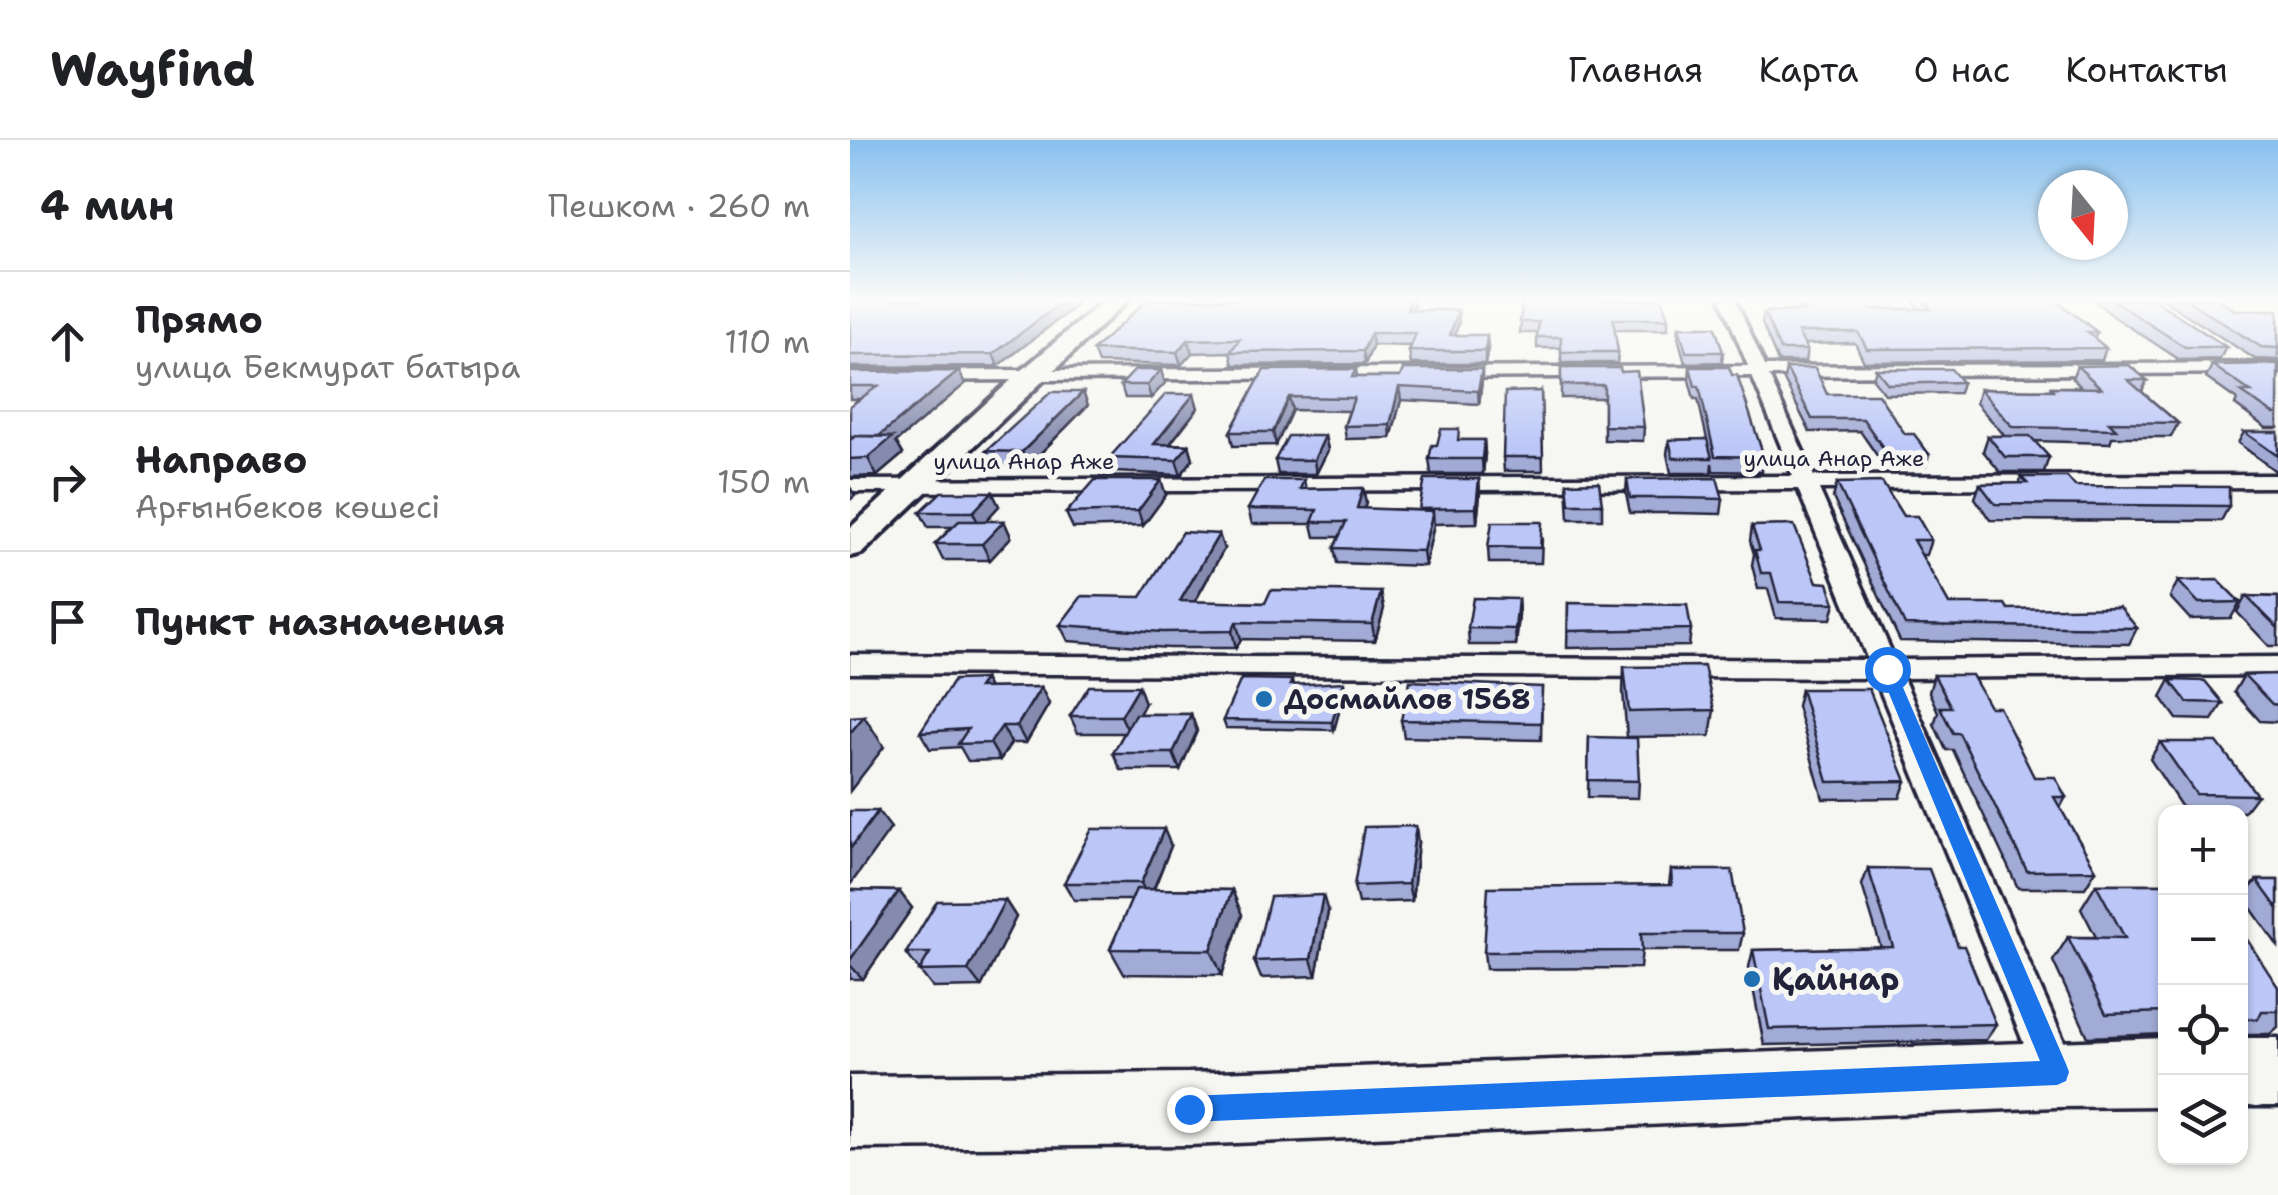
<!DOCTYPE html>
<html lang="ru">
<meta charset="utf-8">
<style>
:root{--surface:#fff;--page:#f6f6f6;--text:#202124;--muted:#757577;--line:#e0e0e0}
body{margin:0;font-family:"Shantell Sans",sans-serif;background:var(--page);color:var(--text)}
.controls{position:absolute;right:30px;bottom:30px;display:grid;overflow:hidden;border-radius:20px;box-shadow:0 2px 8px #0004}
.controls button{width:90px;height:90px;display:grid;place-items:center;padding:0;border:0;border-bottom:2px solid var(--line);background:var(--surface);color:var(--text);font:50px sans-serif}
.compass{position:absolute;left:1188px;top:30px;width:90px;height:90px;border-radius:50%;background:var(--surface);box-shadow:0 2px 8px #0004;rotate:162deg}
.stop{position:absolute;width:30px;height:30px;margin:-22px;border:8px solid #1a73e8;border-radius:50%;background:#fff}
.stop.end{background:#1a73e8;border-color:#fff;box-shadow:0 2px 10px #0008}
.list{margin:0;padding:0;list-style:none}
h2{display:flex;justify-content:space-between;align-items:center;height:130px;margin:0;padding:0 40px;font-size:42px}
h2 small{font-size:32px;font-weight:400;color:var(--muted)}
.list li{display:grid;grid-template-columns:65px 1fr auto;gap:30px;align-items:center;box-sizing:border-box;height:140px;padding:0 40px;border-top:2px solid var(--line)}
.list b{display:block;font-size:38px;white-space:nowrap}
.list p{margin:0;font-size:32px;white-space:nowrap;color:var(--muted)}
.list em{font-size:32px;font-style:normal;color:var(--muted)}
.icon{flex:none;width:55px;height:55px;fill:none;stroke:currentColor;stroke-width:2;stroke-linecap:round;stroke-linejoin:round}
.map{position:relative;flex:none;width:1428px;height:1055px;overflow:hidden}
header{display:flex;align-items:center;gap:60px;box-sizing:border-box;height:140px;padding:0 50px;background:var(--surface);border-bottom:2px solid var(--line)}
header strong{font-size:48px}
nav{display:flex;gap:55px;margin-inline-start:auto;font-size:35px}
main{display:flex}
aside{flex:1;background:var(--surface)}
.map>svg:first-child{display:block}
.lines{fill:none;stroke-linecap:round;stroke-linejoin:round}
.street-casing{stroke:#22223b;stroke-width:7}
.secondary-casing{stroke:#22223b;stroke-width:8}
.primary-casing{stroke:#22223b;stroke-width:7}
.street{fill:#f6f6f2;fill-rule:evenodd}
.secondary{fill:#f6f6f2;fill-rule:evenodd}
.primary{fill:#f6f6f2;fill-rule:evenodd}
.wall{fill:#a2abd5;stroke:#22223b;stroke-width:2.5}
.shaded-wall{fill:#848bae;stroke:#22223b;stroke-width:2.5}
.building{fill:#bcc7f8;stroke:#22223b;stroke-width:2.5}
.route{fill:#1a73e8}
.poi-dot{fill:#1f6fb2;stroke:#f6f6f2;stroke-width:4}
.labels{text-anchor:middle;stroke-width:10;stroke-linejoin:round;paint-order:stroke}
.far-street-label{font-size:22px;fill:#22223b;stroke:#f6f6f2}
.poi-label{font-size:28px;font-weight:bold;fill:#22223b;stroke:#f6f6f2;text-anchor:start}
.near-poi-label{font-size:32px;font-weight:bold;fill:#22223b;stroke:#f6f6f2;text-anchor:start}
</style>
<header>
<strong>Wayfind</strong>
<nav><a>Главная</a><a>Карта</a><a>О нас</a><a>Контакты</a></nav>
</header>
<main>
<aside>
<h2>4 мин<small>Пешком · 260 m</small></h2>
<ul class="list">
<li><svg class="icon" aria-label="ahead" viewBox="0 0 24 24"><path d="M12 20V5M6 11l6-6 6 6"/></svg><div><b>Прямо</b><p>улица Бекмурат батыра</p></div><em>110 m</em></li>
<li><svg class="icon" aria-label="right" viewBox="0 0 24 24"><path d="M7 20v-9h11M14 6l5 5-5 5"/></svg><div><b>Направо</b><p>Арғынбеков көшесі</p></div><em>150 m</em></li>
<li><svg class="icon" aria-label="arrive" viewBox="0 0 24 24"><path d="M6 21V4h12l-3 4 3 4H6"/></svg><div><b>Пункт назначения</b></div></li>
</ul>
</aside>
<div class="map">
<svg width="1428" height="1055" viewBox="0 0 1428 1055">
<rect width="100%" height="100%" fill="#f6f6f2"/>
<filter id="ink" filterUnits="userSpaceOnUse"><feTurbulence type="fractalNoise" baseFrequency=".01" numOctaves="2"/><feDisplacementMap in="SourceGraphic" scale="20" xChannelSelector="R" yChannelSelector="G"/><feConvolveMatrix kernelMatrix="1 2 1 2 8 2 1 2 1" color-interpolation-filters="sRGB"/></filter>
<g filter="url(#ink)">
<g class="lines">
<!-- street casing -->
<g class="street-casing">
<polygon id="street" points="871,159 885,159 915,226 1428,223 1428,233 919,236 964,336 1428,335 1428,347 969,349 1045,520 1428,517 1428,535 1053,538 1228,933 1222,948 1207,954 1192,948 1025,538 0,533 0,515 1018,520 948,349 0,352 0,340 943,336 902,236 0,241 0,231 898,226"/>
</g>
<!-- secondary casing -->
<g class="secondary-casing">
<polygon id="secondary" points="256,159 279,159 12,413 0,416 0,388 171,231"/>
</g>
<!-- primary casing -->
<g class="primary-casing">
<g id="primary">
<polygon points="1316,898 1316,966 1207,967 339,1005 0,1008 0,936 339,933"/>
<rect x="1390" y="898" width="38" height="68"/>
</g>
</g>
<!-- street -->
<use href="#street" class="street"/>
<!-- secondary -->
<use href="#secondary" class="secondary"/>
<!-- primary -->
<use href="#primary" class="primary"/>
</g>
<!-- wall -->
<g class="wall">
<polygon points="0,159 225,159 227,165 148,226 0,227"/>
<polygon points="566,159 563,170 608,170 609,182 605,195 638,208 635,224 561,224 559,211 561,206 523,205 515,224 383,225 380,212 342,213 331,225 248,223 243,210"/>
<polygon points="673,159 818,179 818,190 764,190 768,212 767,223 711,223 711,208 687,208 687,193 670,193"/>
<polygon points="948,159 1013,159 1020,169 1069,169 1061,159 1204,159 1247,192 1244,198 1256,208 1252,220 1014,222 1005,203 954,204 957,210 955,222 928,222 912,183 914,172 948,171 947,168"/>
<polygon points="1242,159 1303,159 1376,207 1370,219 1330,220 1263,176"/>
<polygon points="1312,159 1366,159 1385,170 1428,170 1428,220 1405,219"/>
<polygon points="829,187 873,212 872,222 835,223 828,197"/>
<polygon points="1428,224 1428,288 1416,288 1385,265 1387,260 1356,238 1362,225"/>
<polygon points="1227,226 1297,240 1292,252 1328,283 1321,297 1262,297 1260,303 1184,301 1199,317 1194,332 1150,332 1133,311 1138,296 1155,296 1126,263 1130,249 1200,250 1201,247 1231,247 1222,238"/>
<polygon points="840,227 914,317 912,332 863,331 862,323 861,333 821,333 817,314 819,300 857,299 848,259 844,259 839,240"/>
<polygon points="711,228 771,232 794,287 793,301 754,300 754,258 711,258"/>
<polygon points="936,228 977,254 1055,294 1079,314 1076,326 1035,327 1010,291 960,292 934,240"/>
<polygon points="506,229 507,237 550,237 632,229 632,241 629,264 551,260 541,298 496,299 494,286 499,271 442,270 426,305 383,306 380,292 414,230"/>
<polygon points="1026,229 1112,242 1109,253 1035,254 1023,239"/>
<polygon points="311,230 315,243 301,258 275,258 271,245"/>
<polygon points="0,232 115,244 46,302 53,314 27,336 0,337 0,266 10,259 0,259"/>
<polygon points="691,251 693,331 654,331 653,317"/>
<polygon points="238,265 178,326 142,326 136,311"/>
<polygon points="348,268 320,304 339,305 343,319 331,335 264,332 259,318"/>
<polygon points="1394,292 1428,292 1428,333 1388,303"/>
<polygon points="475,296 478,310 466,334 428,334 425,320"/>
<polygon points="610,300 634,300 635,314 633,334 581,334 579,319"/>
<polygon points="1171,337 1225,346 1379,366 1371,381 1140,380 1125,358 1130,344 1169,344"/>
<polygon points="629,339 630,354 627,383 584,384 575,426 487,423 484,408 489,397 465,397 462,384 402,384 398,369 454,340 456,349 513,348 516,363 514,369 569,370 569,369"/>
<polygon points="777,339 873,359 871,374 825,373 780,373 776,353"/>
<polygon points="717,343 752,364 752,379 719,379"/>
<polygon points="987,343 1053,376 1081,400 1076,415 1071,415 1099,464 1158,469 1287,488 1279,504 1050,501 983,358"/>
<polygon points="142,352 149,366 135,381 154,381 161,397 140,420 93,420 85,404 102,387 78,387 70,372"/>
<polygon points="316,355 293,386 223,388 216,373"/>
<polygon points="902,386 967,442 985,463 981,479 926,478 918,449 908,449 902,425 904,414 900,401"/>
<polygon points="692,398 691,423 639,423 638,407"/>
<polygon points="374,409 345,462 415,463 531,452 534,468 525,501 391,499 386,508 319,508 218,501 210,485 291,457"/>
<polygon points="1328,441 1390,462 1381,478 1340,479 1320,457"/>
<polygon points="1396,456 1428,457 1428,506 1419,506 1387,472"/>
<polygon points="668,459 669,475 666,505 619,505 618,488"/>
<polygon points="718,463 841,489 839,506 717,508"/>
<polygon points="774,527 864,570 860,596 777,597 773,552"/>
<polygon points="1428,534 1428,582 1410,581 1384,552 1394,535"/>
<polygon points="1084,535 1140,567 1184,637 1216,657 1210,668 1246,730 1235,748 1168,748 1103,610 1096,610 1084,584 1088,572 1079,552"/>
<polygon points="134,539 139,548 191,547 199,564 176,603 161,603 150,620 118,621 110,607 80,609 70,592"/>
<polygon points="442,540 443,545 495,550 484,590 376,588 373,580"/>
<polygon points="1320,540 1373,563 1362,580 1327,579 1311,557"/>
<polygon points="692,547 691,600 554,597 551,580"/>
<polygon points="951,549 1056,641 1050,658 973,659 947,566"/>
<polygon points="295,563 289,574 341,574 347,591 330,630 271,630 263,613 274,593 228,593 220,576"/>
<polygon points="739,597 789,641 788,658 738,657"/>
<polygon points="1310,602 1407,655 1394,672 1335,672 1300,619"/>
<polygon points="568,703 562,761 508,763 504,746"/>
<polygon points="321,706 304,749 382,750 392,775 372,835 274,834 260,809 282,760 224,760 214,743"/>
<polygon points="1018,728 1108,806 1146,884 1136,900 914,905 899,827 903,810 1031,808 1012,745"/>
<polygon points="821,730 893,793 889,810 792,810 790,828 636,829 634,812 819,745"/>
<polygon points="1407,740 1428,740 1428,806 1393,757"/>
<polygon points="1246,744 1316,744 1316,894 1238,897 1203,821 1218,797 1246,797 1231,768"/>
<polygon points="0,750 49,751 62,768 13,839 0,839"/>
<polygon points="155,760 166,777 131,847 83,848 56,813"/>
<polygon points="478,772 466,836 411,838 404,821"/>
<polygon points="1390,798 1428,847 1428,887 1420,894 1394,894 1390,898"/>
</g>
<!-- shaded-wall -->
<g class="shaded-wall">
<polygon points="216,159 225,159 227,165 148,226 143,214"/>
<polygon points="561,159 566,159 559,182 557,170"/>
<polygon points="608,170 609,182 601,208 600,195"/>
<polygon points="521,193 523,205 515,224 513,211"/>
<polygon points="637,195 638,208 635,224 635,211"/>
<polygon points="338,200 342,213 331,225 327,212"/>
<polygon points="632,229 632,241 629,264 628,251"/>
<polygon points="311,230 315,243 301,258 297,245"/>
<polygon points="109,231 115,244 46,302 53,314 27,336 18,318 29,296"/>
<polygon points="549,247 551,260 541,298 540,285"/>
<polygon points="233,252 238,265 178,326 172,312"/>
<polygon points="344,254 348,268 308,319 304,304"/>
<polygon points="439,257 442,270 426,305 423,292"/>
<polygon points="475,296 478,310 466,334 464,320"/>
<polygon points="634,300 635,314 633,334 632,319"/>
<polygon points="339,305 343,319 331,335 326,320"/>
<polygon points="629,339 630,354 627,383 626,368"/>
<polygon points="311,340 316,355 293,386 288,371"/>
<polygon points="0,347 5,356 0,360"/>
<polygon points="513,348 516,363 509,383 507,368"/>
<polygon points="142,352 149,366 130,387 123,372"/>
<polygon points="583,371 584,385 575,426 573,411"/>
<polygon points="154,381 161,397 140,420 132,404"/>
<polygon points="369,394 374,409 336,477 330,461"/>
<polygon points="531,452 534,468 525,501 522,484"/>
<polygon points="668,459 669,475 666,505 665,489"/>
<polygon points="386,482 391,499 386,508 382,491"/>
<polygon points="134,539 143,556 128,548"/>
<polygon points="494,542 495,550 484,590 482,582"/>
<polygon points="289,546 295,563 279,593 271,576"/>
<polygon points="191,547 199,564 176,603 167,586"/>
<polygon points="341,574 347,591 330,630 323,613"/>
<polygon points="14,576 34,607 0,651 0,593"/>
<polygon points="152,586 161,603 150,620 140,603"/>
<polygon points="28,671 41,688 0,745 0,709"/>
<polygon points="566,686 568,703 562,761 558,744"/>
<polygon points="314,689 321,706 299,760 291,743"/>
<polygon points="382,750 392,775 372,835 361,810"/>
<polygon points="49,751 62,768 13,839 0,825 0,820"/>
<polygon points="473,755 478,772 466,836 461,819"/>
<polygon points="155,760 166,777 131,847 118,830"/>
</g>
<!-- building -->
<g class="building">
<polygon points="0,159 216,159 143,214 0,215"/>
<polygon points="298,159 561,159 557,170 608,170 600,195 637,195 635,211 559,211 566,193 521,193 513,211 380,212 390,199 338,200 327,212 243,210"/>
<polygon points="673,159 812,159 818,179 763,179 768,212 711,212 711,197 687,197 689,182 670,182"/>
<polygon points="950,159 1013,159 1020,169 1081,169 1073,159 1204,159 1247,192 1237,192 1256,208 1017,209 1008,192 948,192 957,210 930,210 914,172 956,171"/>
<polygon points="1261,159 1303,159 1376,207 1335,207"/>
<polygon points="1335,159 1366,159 1385,170 1428,170 1428,208 1411,207"/>
<polygon points="829,187 865,187 873,212 836,212"/>
<polygon points="1428,224 1428,274 1424,274 1391,252 1401,252 1362,225"/>
<polygon points="1279,225 1297,240 1278,240 1328,283 1259,282 1266,289 1163,287 1130,249 1203,250 1201,247 1251,248 1227,226"/>
<polygon points="840,227 879,227 882,235 887,235 914,317 865,316 849,246 845,246"/>
<polygon points="711,228 770,228 771,232 787,231 794,287 754,286 754,245 711,245"/>
<polygon points="936,228 965,228 977,254 1028,254 1055,294 1064,294 1079,314 1038,315 1013,279 962,279"/>
<polygon points="506,229 502,237 550,237 553,229 632,229 628,251 549,247 540,285 494,286 504,258 439,257 423,292 380,292 414,230"/>
<polygon points="1026,229 1101,229 1112,242 1038,244"/>
<polygon points="285,230 311,230 297,245 271,245"/>
<polygon points="109,231 29,296 0,296 0,266 28,246 0,246 0,232"/>
<polygon points="691,251 693,317 653,317 655,252"/>
<polygon points="201,252 233,252 172,312 136,311"/>
<polygon points="316,254 344,254 304,304 339,305 326,320 259,318"/>
<polygon points="591,289 609,289 608,300 634,300 632,319 579,319 582,305 587,305"/>
<polygon points="1394,292 1428,292 1428,316"/>
<polygon points="6,296 43,297 18,318 0,319 0,300"/>
<polygon points="438,296 475,296 464,320 425,320"/>
<polygon points="1138,296 1180,296 1199,317 1155,317"/>
<polygon points="857,299 862,318 823,318 819,300"/>
<polygon points="1171,337 1217,337 1225,346 1379,347 1379,366 1145,364 1130,344 1177,343"/>
<polygon points="867,338 873,359 826,358 780,358 777,339"/>
<polygon points="575,339 629,339 626,368 569,369"/>
<polygon points="245,340 311,340 288,371 216,373"/>
<polygon points="414,340 454,340 450,349 513,348 507,368 583,371 573,411 484,408 496,382 462,382 467,370 398,369"/>
<polygon points="749,342 752,364 719,364 717,343"/>
<polygon points="1032,342 1053,376 1067,376 1081,400 1063,400 1099,464 1155,464 1158,469 1270,467 1287,488 1055,485 987,343"/>
<polygon points="91,352 142,352 123,372 70,372"/>
<polygon points="109,381 154,381 132,404 85,404"/>
<polygon points="642,382 692,382 690,408 638,407"/>
<polygon points="944,385 967,442 978,443 985,463 929,462 921,433 911,433 905,410 910,410 902,386"/>
<polygon points="332,392 369,394 330,461 415,463 421,450 531,452 522,484 386,482 382,491 313,492 210,485 232,456 291,457"/>
<polygon points="1368,440 1390,462 1349,463 1328,441"/>
<polygon points="1396,456 1428,457 1428,488"/>
<polygon points="623,458 668,459 665,489 618,488"/>
<polygon points="718,463 837,465 841,489 718,491"/>
<polygon points="854,526 864,570 779,572 774,527"/>
<polygon points="1428,534 1428,565 1422,564 1394,535"/>
<polygon points="1084,535 1122,535 1140,567 1149,567 1184,637 1205,637 1216,657 1204,657 1246,730 1177,731 1109,593 1103,593 1090,567 1101,567"/>
<polygon points="134,539 128,548 191,547 167,586 152,586 140,603 108,604 118,589 70,592 104,540"/>
<polygon points="391,539 442,540 440,545 494,542 482,582 373,580"/>
<polygon points="1320,540 1355,541 1373,563 1337,562"/>
<polygon points="560,541 692,547 691,583 551,580"/>
<polygon points="239,546 289,546 271,576 220,576"/>
<polygon points="951,549 1019,549 1056,641 978,642"/>
<polygon points="285,574 341,574 323,613 263,613"/>
<polygon points="14,576 0,593 0,577"/>
<polygon points="739,597 787,598 789,641 738,640"/>
<polygon points="1310,602 1367,602 1407,655 1346,654"/>
<polygon points="0,671 28,671 0,709"/>
<polygon points="566,686 558,744 504,746 514,687"/>
<polygon points="242,689 314,689 291,743 214,743"/>
<polygon points="1018,728 1079,729 1108,806 1114,806 1146,884 919,889 903,810 1043,807"/>
<polygon points="821,730 882,730 893,793 791,793 792,811 634,812 638,747 822,745"/>
<polygon points="1407,740 1428,740 1428,769"/>
<polygon points="1246,744 1316,744 1316,872 1256,874 1218,797 1275,798"/>
<polygon points="286,749 382,750 361,810 260,809"/>
<polygon points="0,750 49,751 0,820"/>
<polygon points="473,755 461,819 404,821 420,757"/>
<polygon points="155,760 118,830 69,831 80,813 56,813 87,761"/>
<polygon points="1390,798 1396,798 1428,847 1428,871 1412,871 1408,879 1390,879"/>
</g>
</g>
<!-- sky -->
<linearGradient id="sky" x2="0" y2="1"><stop stop-color="#88c0ee"/><stop offset="0.52" stop-color="#fbfbf9"/><stop offset="1" stop-color="#fbfbf9" stop-opacity="0"/></linearGradient>
<rect width="1428" height="307" fill="url(#sky)"/>
<!-- route -->
<polygon class="route" points="1037,524 1045,529 1216,924 1219,932 1216,941 1207,945 339,982 330,978 326,969 330,960 339,956 1190,921 1029,529"/>
<!-- markers -->
<g class="poi-dot">
<circle cx="414" cy="559" r="10"/>
<circle cx="902" cy="839" r="10"/>
</g>
<g class="labels">
<!-- far-street labels -->
<g class="far-street-label">
<text x="984" y="326">улица Анар Аже</text>
<text x="174" y="329">улица Анар Аже</text>
</g>
<!-- poi labels -->
<g class="poi-label">
<text x="434" y="569">Досмайлов 1568</text>
</g>
<!-- near-poi labels -->
<g class="near-poi-label">
<text x="922" y="850">Қайнар</text>
</g>
</g>
</svg>
<div class="controls">
<button>+</button>
<button>−</button>
<button><svg class="icon" aria-label="locate" viewBox="0 0 24 24"><circle cx="12" cy="12" r="6"/><path d="M12 2v4M12 18v4M2 12h4M18 12h4"/></svg></button>
<button><svg class="icon" aria-label="layers" viewBox="0 0 24 24"><path d="M12 4l9 5-9 5-9-5zM3 14l9 5 9-5"/></svg></button>
</div>
<svg class="compass" viewBox="-18 -18 36 36"><path d="M0-13l5 13h-10z" fill="#e53935"/><path d="M0 13l5-13h-10z" fill="#757577"/></svg>
<div class="stop" style="left:1037px;top:529px"></div>
<div class="stop end" style="left:339px;top:969px"></div>
</div>
</main>
